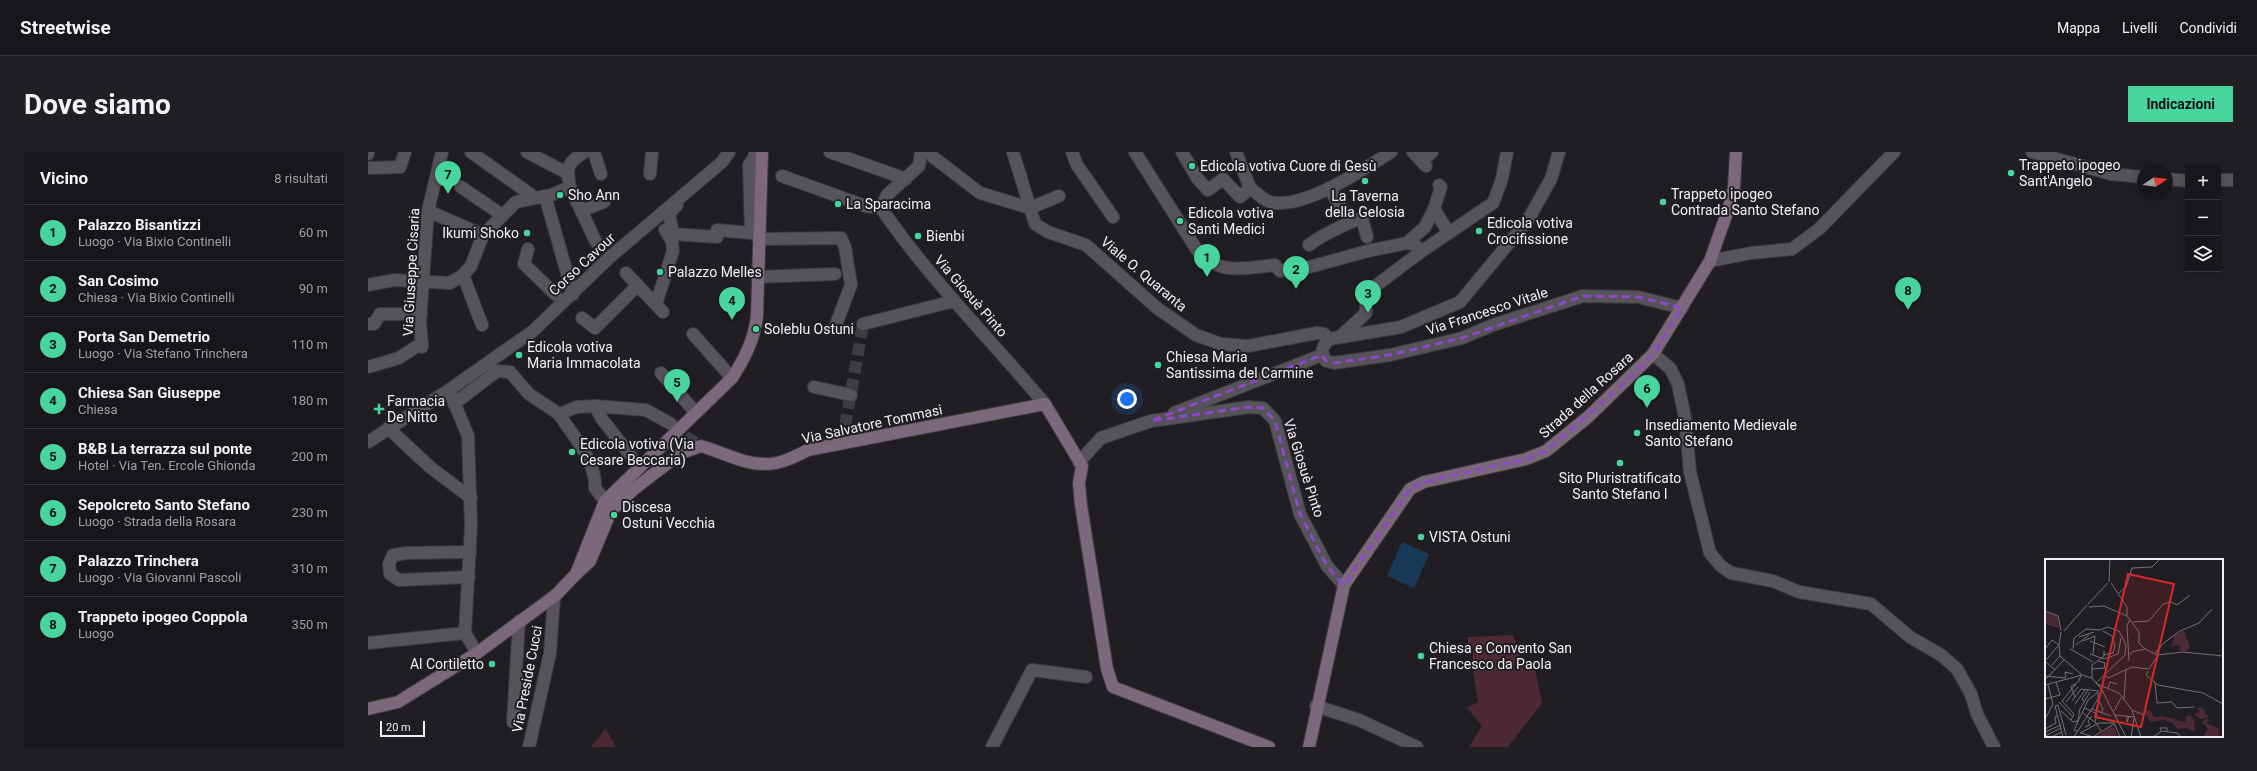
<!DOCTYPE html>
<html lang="it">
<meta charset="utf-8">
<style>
:root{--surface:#18161a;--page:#211f23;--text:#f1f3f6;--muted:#9f9fa2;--line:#363539;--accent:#48d49d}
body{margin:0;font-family:Roboto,sans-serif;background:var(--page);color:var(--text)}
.controls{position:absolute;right:12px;top:12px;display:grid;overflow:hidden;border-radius:0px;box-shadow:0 2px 10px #0003}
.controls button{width:36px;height:36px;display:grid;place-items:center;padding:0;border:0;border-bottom:1px solid var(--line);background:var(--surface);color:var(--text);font:20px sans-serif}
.compass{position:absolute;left:1769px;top:12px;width:36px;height:36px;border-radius:50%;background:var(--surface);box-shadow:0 2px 10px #0003;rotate:77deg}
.scale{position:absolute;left:12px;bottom:10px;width:45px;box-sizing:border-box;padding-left:4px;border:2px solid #f1eff3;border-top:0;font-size:11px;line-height:14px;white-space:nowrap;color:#f1eff3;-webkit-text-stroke:3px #201e23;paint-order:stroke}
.you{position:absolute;left:759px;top:247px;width:14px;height:14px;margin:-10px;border:3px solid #fff;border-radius:50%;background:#1a73e8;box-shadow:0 0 0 6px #1a73e833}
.badge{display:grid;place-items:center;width:26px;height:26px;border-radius:50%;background:var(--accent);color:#111;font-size:13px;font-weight:700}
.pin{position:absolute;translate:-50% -33px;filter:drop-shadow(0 1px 2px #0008)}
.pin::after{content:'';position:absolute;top:21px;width:14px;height:12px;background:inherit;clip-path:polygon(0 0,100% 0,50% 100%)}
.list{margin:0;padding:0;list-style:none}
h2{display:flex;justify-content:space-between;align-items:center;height:52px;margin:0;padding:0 16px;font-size:17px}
h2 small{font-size:13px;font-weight:400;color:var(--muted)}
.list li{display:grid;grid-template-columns:26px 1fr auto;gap:12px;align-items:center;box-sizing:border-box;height:56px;padding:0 16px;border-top:1px solid var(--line)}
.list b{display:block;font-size:15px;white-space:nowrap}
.list p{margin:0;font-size:13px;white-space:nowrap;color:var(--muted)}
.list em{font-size:13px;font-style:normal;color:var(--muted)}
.icon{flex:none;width:22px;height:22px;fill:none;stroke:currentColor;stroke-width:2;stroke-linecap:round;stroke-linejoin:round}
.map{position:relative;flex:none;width:1865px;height:595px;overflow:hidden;border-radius:0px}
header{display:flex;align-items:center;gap:24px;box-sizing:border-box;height:56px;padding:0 20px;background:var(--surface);border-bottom:1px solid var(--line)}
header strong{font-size:19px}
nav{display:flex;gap:22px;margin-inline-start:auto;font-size:14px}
.intro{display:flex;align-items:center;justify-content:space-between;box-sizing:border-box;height:96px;padding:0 24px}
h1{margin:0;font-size:28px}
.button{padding:10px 18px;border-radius:0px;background:var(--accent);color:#111;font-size:14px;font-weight:700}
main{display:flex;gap:24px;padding:0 24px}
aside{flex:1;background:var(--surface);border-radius:0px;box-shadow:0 2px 10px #0003}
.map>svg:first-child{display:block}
.green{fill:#4c2933}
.water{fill:#183a58}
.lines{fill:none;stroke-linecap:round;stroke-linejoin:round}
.street-tunnel{stroke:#3f3d42;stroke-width:12;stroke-dasharray:12 6;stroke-linecap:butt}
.street-casing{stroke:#3d3b3f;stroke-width:14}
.secondary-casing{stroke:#3d3b3f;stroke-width:14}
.street{stroke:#56535a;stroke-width:12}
.secondary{stroke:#7b687b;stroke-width:12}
.marked{fill:none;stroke:#8d49c7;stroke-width:3;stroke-dasharray:8 5;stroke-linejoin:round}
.poi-dot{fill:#48d49d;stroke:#201e23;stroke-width:1.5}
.labels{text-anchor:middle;stroke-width:4;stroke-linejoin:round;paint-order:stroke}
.poi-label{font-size:14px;fill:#f1eff3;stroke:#201e23;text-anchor:start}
.street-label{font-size:14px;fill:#f1eff3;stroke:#201e23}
.inset-road{fill:none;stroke:#747276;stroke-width:1}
.view{fill:#d62828;fill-opacity:0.15;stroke:#d62828;stroke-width:2}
.inset-edge{fill:none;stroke:#f1eff3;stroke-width:2}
</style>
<header>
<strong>Streetwise</strong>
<nav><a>Mappa</a><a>Livelli</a><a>Condividi</a></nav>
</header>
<div class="intro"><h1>Dove siamo</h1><a class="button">Indicazioni</a></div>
<main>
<aside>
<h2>Vicino<small>8 risultati</small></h2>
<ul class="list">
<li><span class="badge">1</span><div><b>Palazzo Bisantizzi</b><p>Luogo · Via Bixio Continelli</p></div><em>60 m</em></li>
<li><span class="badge">2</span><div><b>San Cosimo</b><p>Chiesa · Via Bixio Continelli</p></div><em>90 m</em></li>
<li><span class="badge">3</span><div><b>Porta San Demetrio</b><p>Luogo · Via Stefano Trinchera</p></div><em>110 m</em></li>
<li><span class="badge">4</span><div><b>Chiesa San Giuseppe</b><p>Chiesa</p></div><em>180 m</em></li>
<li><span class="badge">5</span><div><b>B&amp;B La terrazza sul ponte</b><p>Hotel · Via Ten. Ercole Ghionda</p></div><em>200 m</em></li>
<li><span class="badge">6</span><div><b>Sepolcreto Santo Stefano</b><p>Luogo · Strada della Rosara</p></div><em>230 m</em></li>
<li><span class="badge">7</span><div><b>Palazzo Trinchera</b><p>Luogo · Via Giovanni Pascoli</p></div><em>310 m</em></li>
<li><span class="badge">8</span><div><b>Trappeto ipogeo Coppola</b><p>Luogo</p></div><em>350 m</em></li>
</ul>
</aside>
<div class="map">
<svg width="1865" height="595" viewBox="0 0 1865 595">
<rect width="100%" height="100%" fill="#201e23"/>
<!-- green -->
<g class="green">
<polygon points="1145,483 1157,519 1167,516 1174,551 1140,595 1101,595 1114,574 1099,556 1110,550 1105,519 1105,497 1100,497 1100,485"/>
<polygon points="238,576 248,595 223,595"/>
</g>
<!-- water -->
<polygon class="water" points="1034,390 1061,402 1046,436 1019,424"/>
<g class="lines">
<!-- street-tunnel -->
<g class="street-tunnel">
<polyline points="303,273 313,282 333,294"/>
<polyline points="474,292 495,172"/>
<polyline points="263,304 278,328"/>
</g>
<!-- street casing -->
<g class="street-casing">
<g id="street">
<polyline points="103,0 166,45"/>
<polyline points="159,0 199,21"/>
<polyline points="226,0 233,22"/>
<polyline points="462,0 538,27"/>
<path d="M553,0L551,14L519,43L513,56C561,126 622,187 677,252"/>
<polyline points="561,0 565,5 612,41 662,56"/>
<polyline points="645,0 667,72 680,80 718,93 789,156 828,183 853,192 880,194 949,181 956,182 961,187"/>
<polyline points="704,0 709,13 745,65"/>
<path d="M767,0L829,98C851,124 877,116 907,113L912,119L934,117L1000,99L1039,91L1047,93L1054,99"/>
<path d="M814,0L829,26L840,38L855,27L872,45L882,36C888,40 895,48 902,50C936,58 994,18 1023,0"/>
<polyline points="868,0 882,36"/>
<polyline points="1045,0 1058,14"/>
<polyline points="1664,0 1743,22 1775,25"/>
<polyline points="0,2 0,0"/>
<polyline points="1054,9 1064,0"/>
<polyline points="0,16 32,15 37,0"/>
<polyline points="282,22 284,0"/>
<polyline points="414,24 497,54 513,56"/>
<polyline points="1799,27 1820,29"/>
<polyline points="1850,28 1865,28"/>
<polyline points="1071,33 1073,35 1066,57 1081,81"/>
<polyline points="93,35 134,63"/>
<polyline points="202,35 228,90"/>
<polyline points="961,36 974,57"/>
<polyline points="177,44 205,142"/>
<polyline points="309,53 301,62 305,82 349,85 349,78 383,81 381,13 387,4 387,0"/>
<polyline points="662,56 691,44"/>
<path d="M60,59L115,83L148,50L183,43L202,35C198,14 199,12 216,0"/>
<polyline points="213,59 236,50"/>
<polyline points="390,87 473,86 477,95 483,133 467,175"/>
<polyline points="1039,91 1057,75 1066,57"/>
<path d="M941,93C952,84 981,70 994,66L999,85"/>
<polyline points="160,97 156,112 188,143"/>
<polyline points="1342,109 1383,101 1424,97 1451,77 1526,0"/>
<polyline points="258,121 295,160"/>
<polyline points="389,125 467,122"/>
<polyline points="0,133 26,128 82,131 95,123"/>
<polyline points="288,152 305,99 304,89 297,78"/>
<polyline points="214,166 227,176 270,133"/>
<polyline points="0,172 6,172 12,162 53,162"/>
<polyline points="495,172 586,149"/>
<polyline points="114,173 95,123 103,114 115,83"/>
<polyline points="325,182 364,226"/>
<polyline points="974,183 998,161 998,141 1054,99 1125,51 1134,27 1139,0"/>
<path d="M961,187C954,195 952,199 958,209L966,211L1022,203L1094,186L1125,173L1215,144L1270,145L1314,156"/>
<polyline points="961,187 1033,175 1092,150 1160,68 1183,27 1191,0"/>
<polyline points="54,195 52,170 60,59 74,0"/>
<polyline points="1285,202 1302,216 1310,232 1317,266 1322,320 1342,401 1353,414 1363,421 1405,429 1431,440 1503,452 1542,485 1573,503 1589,517 1603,542 1609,562 1626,595"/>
<polyline points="0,215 31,206 54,191"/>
<polyline points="293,221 328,261"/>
<polyline points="446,235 483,243"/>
<polyline points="81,238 100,284 103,373 97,481 109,501"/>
<polyline points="86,252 129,219 142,220 161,242 191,262 209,255 227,254 278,258 303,272"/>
<polyline points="227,254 234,267 263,304"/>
<polyline points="806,261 954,203"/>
<path d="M191,262C204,282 229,311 227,336L237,349"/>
<polyline points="20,276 62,315 103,346"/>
<polyline points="0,290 81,238 165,179 242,105 354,10 361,0"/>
<polyline points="711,310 733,286 783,269 881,255 895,256 907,269 932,362 959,414 976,433"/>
<polyline points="101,425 31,428 22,422 21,412 25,403 39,401 102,400"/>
<polyline points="0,491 97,481"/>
<polyline points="948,554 991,568 1049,595"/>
<polyline points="145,570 151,469"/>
<polyline points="161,595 182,501 186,445"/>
<polyline points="624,595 664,518 718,525"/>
</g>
</g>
<!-- secondary casing -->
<g class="secondary-casing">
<g id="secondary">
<path d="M208,422L222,409L243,359L266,337L313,301L333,294C354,300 377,313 399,312C413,312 428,304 440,298L677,252L714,314L711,331L713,353L739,517L745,535L901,595"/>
<path d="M0,557L30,550L109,501L188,443L208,422L237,349L364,226C377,206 386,188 389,164L394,0"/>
<polyline points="941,595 976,433 1042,337 1056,330 1158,307 1178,299 1220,265 1285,202 1342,109 1361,55 1366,36 1368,0"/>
</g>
</g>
<!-- street -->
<use href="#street" class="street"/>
<!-- secondary -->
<use href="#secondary" class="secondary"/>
</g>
<!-- marked area -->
<path class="marked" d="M1215,144L1270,145L1314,156L1285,202L1267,221L1178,299L1158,307L1056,330L1042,337L976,433L959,414L932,362L907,269L895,256L881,255L783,269L954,203L958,209L966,211L1022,203L1094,186Z"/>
<!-- markers -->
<g class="poi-dot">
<circle cx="824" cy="14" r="4"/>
<circle cx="1643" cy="21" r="4"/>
<circle cx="997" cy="29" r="4"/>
<circle cx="192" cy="43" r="4"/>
<circle cx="1295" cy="50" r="4"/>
<circle cx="470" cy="52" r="4"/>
<circle cx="812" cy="69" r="4"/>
<circle cx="1111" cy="79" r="4"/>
<circle cx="159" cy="81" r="4"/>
<circle cx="550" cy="84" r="4"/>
<circle cx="292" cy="120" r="4"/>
<circle cx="388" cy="177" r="4"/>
<circle cx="151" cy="203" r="4"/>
<circle cx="790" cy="213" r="4"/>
<path d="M9 251h4v4h4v4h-4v4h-4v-4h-4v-4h4z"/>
<circle cx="1269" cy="281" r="4"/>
<circle cx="204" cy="300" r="4"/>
<circle cx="1252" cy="311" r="4"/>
<circle cx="246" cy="363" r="4"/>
<circle cx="1053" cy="385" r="4"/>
<circle cx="1053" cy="504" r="4"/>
<circle cx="124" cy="512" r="4"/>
</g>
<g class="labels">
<!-- poi labels -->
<g class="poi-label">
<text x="1651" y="18">Trappeto ipogeo<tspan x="1651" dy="16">Sant'Angelo</tspan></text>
<text x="832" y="19">Edicola votiva Cuore di Gesù</text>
<text x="1303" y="47">Trappeto ipogeo<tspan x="1303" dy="16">Contrada Santo Stefano</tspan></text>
<text x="200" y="48">Sho Ann</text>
<text x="997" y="49" text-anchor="middle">La Taverna<tspan x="997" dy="16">della Gelosia</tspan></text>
<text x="478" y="57">La Sparacima</text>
<text x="820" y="66">Edicola votiva<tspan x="820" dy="16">Santi Medici</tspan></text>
<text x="1119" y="76">Edicola votiva<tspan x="1119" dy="16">Crocifissione</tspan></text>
<text x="151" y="86" text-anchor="end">Ikumi Shoko</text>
<text x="558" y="89">Bienbi</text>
<text x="300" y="125">Palazzo Melles</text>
<text x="396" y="182">Soleblu Ostuni</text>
<text x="159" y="200">Edicola votiva<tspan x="159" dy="16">Maria Immacolata</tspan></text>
<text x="798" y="210">Chiesa Maria<tspan x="798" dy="16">Santissima del Carmine</tspan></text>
<text x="19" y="254">Farmacia<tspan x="19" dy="16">De Nitto</tspan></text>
<text x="1277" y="278">Insediamento Medievale<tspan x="1277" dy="16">Santo Stefano</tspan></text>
<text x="212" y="297">Edicola votiva (Via<tspan x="212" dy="16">Cesare Beccaria)</tspan></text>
<text x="1252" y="331" text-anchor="middle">Sito Pluristratificato<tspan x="1252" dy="16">Santo Stefano I</tspan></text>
<text x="254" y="360">Discesa<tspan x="254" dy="16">Ostuni Vecchia</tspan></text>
<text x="1061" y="390">VISTA Ostuni</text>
<text x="1061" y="501">Chiesa e Convento San<tspan x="1061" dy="16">Francesco da Paola</tspan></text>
<text x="116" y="517" text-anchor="end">Al Cortiletto</text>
</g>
<!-- street labels -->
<g class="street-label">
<text transform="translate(214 112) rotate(-43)" y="5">Corso Cavour</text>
<text transform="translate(43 120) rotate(-87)" y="5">Via Giuseppe Cisaria</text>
<text transform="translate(776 122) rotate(40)" y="5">Viale O. Quaranta</text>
<text transform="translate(603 144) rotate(49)" y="5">Via Giosuè Pinto</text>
<text transform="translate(1119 159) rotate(-18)" y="5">Via Francesco Vitale</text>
<text transform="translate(1218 243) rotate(-42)" y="5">Strada della Rosara</text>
<text transform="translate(504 272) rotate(-12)" y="5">Via Salvatore Tommasi</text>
<text transform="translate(936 316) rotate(72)" y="5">Via Giosuè Pinto</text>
<text transform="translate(159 527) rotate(-79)" y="5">Via Preside Cucci</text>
</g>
</g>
<!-- overview -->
<g transform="translate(1677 407)">
<rect width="178" height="178" fill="#201e23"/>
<path d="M0,53L12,57L14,69L0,65ZM139,72L145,88L141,92H135L134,86L126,88L130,76ZM157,148L164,159H160L159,160H155L151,162H149V166L153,168L149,167L150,172H147L142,169L132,170L129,165L120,161L105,163L98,150L106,152L109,158L117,157L140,163L141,158L145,156L150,162L155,160L149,155L155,153L153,149ZM161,160H164L162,164L165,166L174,169L173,178H158L163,170L157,163ZM66,168L70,169L72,178H52Z" fill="#4c2933"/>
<path class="inset-road" d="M64,23L65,0M66,24L82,48V57M74,34L81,28L87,9L107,8L115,0M43,45L63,24M44,48L59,47L82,57L94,73V84L100,90L112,96L138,93L178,97M0,52L13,57L16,72M88,63L104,62L118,45L126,43L132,46L145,36M19,72L42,46M58,72L67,77L70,87L68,94L59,96M16,73L14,86L15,97L37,116M34,78L49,73M38,82L50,77L48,95M45,82L60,88M31,86L44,76M0,90L7,81L14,86L0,102L10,111M25,90L48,103M28,90L29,79L41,70L55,71L63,68L74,72L81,86L80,96L51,124M45,95L59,100L73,95L76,79M109,95L120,83L135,72L154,64L167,50M85,96L87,93L100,90M53,102L60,104L59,109M84,102L82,67L85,60M7,106L15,97M47,110L60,109M103,112L101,116L113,126L158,134L178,145M59,115L63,119L87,108L104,110L113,96M0,117L21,119M21,118L20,113L28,115M47,119L57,131L81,178M47,119V106L59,97V92M0,121L19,101M110,124L112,144L127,143L132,149L149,148M52,125L74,134L87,151L96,178M0,126L37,116L47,119M63,129L65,123L72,125M30,138L26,128L34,122L36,116M0,140L15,136L11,123M53,140L58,150L56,154M79,140L81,110M17,142L29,155L26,161M17,142L31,125M27,142L36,130L54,132M39,142L37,140L43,131M14,143L28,158M21,143L33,128M30,145L40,131M40,149L52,155L50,163M47,150L66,157M87,151L99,156M16,152L28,163L32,162M69,152L76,139M38,154L51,164L56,172M70,156L90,158M82,157V163L84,157M0,160L8,145L3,126M69,164L75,178M32,165L35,150L45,133M40,168L45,166L43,162L47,157M0,170L11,164L10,158L12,157M32,172L29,171L43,141L53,133M116,172L115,169H122V173M0,173L16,166M35,174L54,164H69M36,174L48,178M0,177L16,169M6,178L17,173M18,178L10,147L13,146L21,176M29,178L53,140V133M48,178L69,165M86,178L89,159M108,178L117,172L132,174L136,178"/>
<path class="view" d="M83,15L129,25L96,168L50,158Z"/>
<rect width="178" height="178" class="inset-edge"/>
</g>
</svg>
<div class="controls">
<button>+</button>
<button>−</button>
<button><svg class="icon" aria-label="layers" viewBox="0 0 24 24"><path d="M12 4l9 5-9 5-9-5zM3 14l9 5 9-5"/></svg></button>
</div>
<svg class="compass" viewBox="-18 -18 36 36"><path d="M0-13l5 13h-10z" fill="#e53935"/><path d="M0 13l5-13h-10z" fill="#9f9fa2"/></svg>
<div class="scale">20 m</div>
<div class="you"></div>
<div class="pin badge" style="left:839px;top:125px">1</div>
<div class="pin badge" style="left:928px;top:137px">2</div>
<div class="pin badge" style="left:1000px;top:161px">3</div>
<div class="pin badge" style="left:364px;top:168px">4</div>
<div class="pin badge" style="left:309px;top:250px">5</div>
<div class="pin badge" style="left:1279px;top:256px">6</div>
<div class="pin badge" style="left:80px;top:42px">7</div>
<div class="pin badge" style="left:1540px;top:158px">8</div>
</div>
</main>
